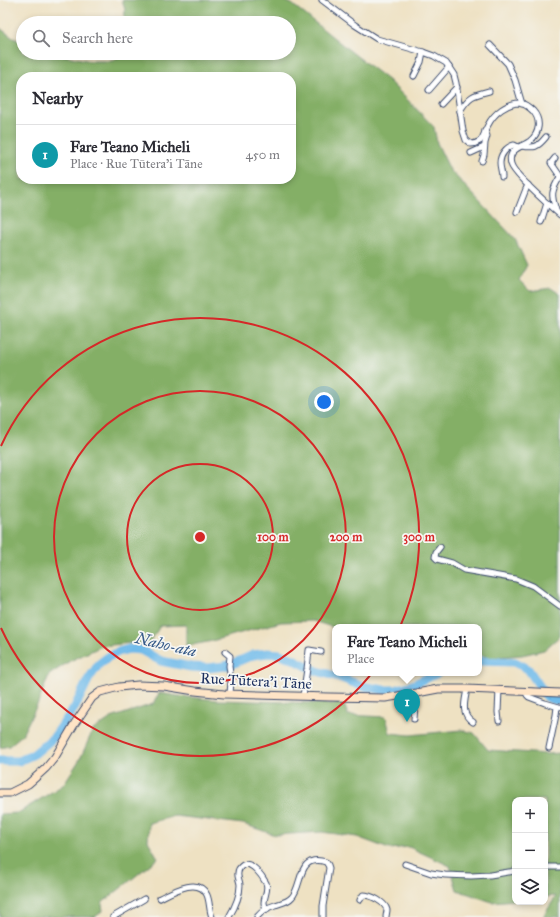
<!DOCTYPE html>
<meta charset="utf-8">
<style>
:root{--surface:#fff;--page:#f7f7f7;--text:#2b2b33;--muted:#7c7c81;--line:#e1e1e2;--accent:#2563eb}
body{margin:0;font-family:"IM FELL Great Primer",serif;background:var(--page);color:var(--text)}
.controls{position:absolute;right:12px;bottom:12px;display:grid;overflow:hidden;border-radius:8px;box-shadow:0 2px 6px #0003}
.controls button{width:36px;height:36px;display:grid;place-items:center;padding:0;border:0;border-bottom:1px solid var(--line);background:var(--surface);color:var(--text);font:20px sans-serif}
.you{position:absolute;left:324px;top:402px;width:14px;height:14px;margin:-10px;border:3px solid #fff;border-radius:50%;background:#1a73e8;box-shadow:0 0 0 6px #1a73e833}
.badge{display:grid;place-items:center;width:26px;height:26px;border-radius:50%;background:var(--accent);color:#fff;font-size:13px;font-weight:700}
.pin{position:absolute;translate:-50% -33px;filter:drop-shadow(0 1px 2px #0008)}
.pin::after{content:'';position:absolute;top:21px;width:14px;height:12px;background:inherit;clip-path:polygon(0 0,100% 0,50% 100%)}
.popup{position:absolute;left:332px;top:624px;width:150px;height:52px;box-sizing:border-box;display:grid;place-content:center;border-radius:8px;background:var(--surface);filter:drop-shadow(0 1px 3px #0005);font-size:13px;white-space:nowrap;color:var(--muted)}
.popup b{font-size:15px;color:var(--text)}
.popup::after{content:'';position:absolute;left:50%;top:100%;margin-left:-8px;border:8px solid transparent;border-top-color:var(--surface)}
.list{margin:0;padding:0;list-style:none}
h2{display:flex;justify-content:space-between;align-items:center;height:52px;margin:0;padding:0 16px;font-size:17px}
h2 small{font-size:13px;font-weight:400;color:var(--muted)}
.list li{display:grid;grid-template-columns:26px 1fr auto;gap:12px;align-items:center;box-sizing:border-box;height:60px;padding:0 16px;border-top:1px solid var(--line)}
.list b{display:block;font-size:15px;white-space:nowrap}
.list p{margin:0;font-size:13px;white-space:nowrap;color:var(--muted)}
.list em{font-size:13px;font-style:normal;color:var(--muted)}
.icon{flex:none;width:22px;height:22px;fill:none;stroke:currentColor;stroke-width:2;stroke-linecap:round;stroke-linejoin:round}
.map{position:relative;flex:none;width:560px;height:917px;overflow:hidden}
.search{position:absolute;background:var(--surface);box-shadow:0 2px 6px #0003;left:16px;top:16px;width:280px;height:44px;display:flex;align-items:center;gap:10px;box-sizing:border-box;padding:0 14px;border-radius:22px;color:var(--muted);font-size:15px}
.panel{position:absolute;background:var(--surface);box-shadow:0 2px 6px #0003;left:16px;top:72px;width:280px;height:112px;border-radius:16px}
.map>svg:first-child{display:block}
.forest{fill:#84af66;stroke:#506f62;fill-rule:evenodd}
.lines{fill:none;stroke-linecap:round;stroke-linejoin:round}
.river{stroke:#71bbea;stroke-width:9}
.street-casing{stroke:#3b4a6d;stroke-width:7}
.secondary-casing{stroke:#3b4a6d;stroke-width:9}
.street{stroke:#fff;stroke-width:5}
.secondary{stroke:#fee4c6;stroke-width:7}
.ring{fill:none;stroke:#d62828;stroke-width:2}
.labels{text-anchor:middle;stroke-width:3.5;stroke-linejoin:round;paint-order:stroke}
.street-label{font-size:15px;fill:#1b2f5e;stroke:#f6f6f2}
.water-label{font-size:16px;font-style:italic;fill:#355988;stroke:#f6f6f2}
.centre{fill:#d62828;stroke:#f6f6f2;stroke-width:2}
.ring-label{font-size:12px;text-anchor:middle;font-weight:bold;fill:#d62828;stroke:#f6f6f2;stroke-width:3.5;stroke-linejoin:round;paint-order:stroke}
</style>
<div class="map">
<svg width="560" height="917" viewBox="0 0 560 917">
<rect width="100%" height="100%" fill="#f6f6f2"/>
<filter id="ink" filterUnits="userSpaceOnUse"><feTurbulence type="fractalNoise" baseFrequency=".025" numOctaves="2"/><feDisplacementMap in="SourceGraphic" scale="8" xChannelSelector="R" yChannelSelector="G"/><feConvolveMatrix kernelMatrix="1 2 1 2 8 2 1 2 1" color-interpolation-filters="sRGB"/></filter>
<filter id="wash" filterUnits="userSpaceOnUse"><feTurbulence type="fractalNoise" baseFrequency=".012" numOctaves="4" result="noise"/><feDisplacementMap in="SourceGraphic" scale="16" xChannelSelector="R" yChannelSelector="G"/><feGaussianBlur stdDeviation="0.9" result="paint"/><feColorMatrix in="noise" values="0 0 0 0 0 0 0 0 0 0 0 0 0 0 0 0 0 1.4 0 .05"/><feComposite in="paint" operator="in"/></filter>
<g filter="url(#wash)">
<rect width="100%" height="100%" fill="#eee1c2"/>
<!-- forest -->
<g class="forest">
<path d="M122,0H283L292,4L349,50L389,81L434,127L437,143L450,170L515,239L527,265L519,280L530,291L551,288L560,294V636L544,650L522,655L489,658L479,654V627L335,628L313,621L281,622L208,642L186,646V625L160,626L149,644L130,643L102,646L70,661L49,675L38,703L22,735L9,746L0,748V28L13,38L23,42V53H52L91,61H113L124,53H289V23H124L125,10ZM21,77H291V179H21Z"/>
<polygon points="159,693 178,696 218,700 344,704 348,715 386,717 390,733 410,735 462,730 474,733 488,750 547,754 560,753 560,917 543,917 556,896 545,897 545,800 515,800 515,900 492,902 457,890 450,866 409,847 389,849 357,837 322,832 275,835 243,824 175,816 149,823 148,841 158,858 126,884 102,903 103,911 95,917 0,917 0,814 18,813 63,785 80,759 93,730 111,718 153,704"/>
</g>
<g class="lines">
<!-- river -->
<g class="river">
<polyline points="479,661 515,662 528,669 547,697 551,699 560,701"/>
<polyline points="0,761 19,761 34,754 54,737 75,707 88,680 99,664 108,657 118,652 129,649 141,650 161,661 191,667 208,668 225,666 237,662 253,655 267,653 280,654 291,658 317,671 339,677 362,686 384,690 395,690 412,685 438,673"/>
</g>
</g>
</g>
<g filter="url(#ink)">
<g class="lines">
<!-- street casing -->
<g class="street-casing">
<g id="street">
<path d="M322,0L355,25L377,39L423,52L434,56L446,63L454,75L456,83L463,131L466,140L471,144C474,144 477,143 480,141C484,137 485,130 488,125C494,113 507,103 520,103C525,104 529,107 533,111C541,120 540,133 530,141C522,147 507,149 511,164C514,175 550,206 560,215"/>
<polyline points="490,45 508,64 515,80 522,104"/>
<polyline points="414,76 421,62 423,52"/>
<polyline points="429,90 449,67"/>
<polyline points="441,104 457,87"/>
<path d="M460,111C469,96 473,95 489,91"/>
<path d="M521,146C535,148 537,148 546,137"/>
<polyline points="471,153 484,147"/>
<polyline points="555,158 551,163 560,176"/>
<polyline points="482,161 484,155 485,143 487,136 485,131"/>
<path d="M502,177C502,172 500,168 500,163C500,155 506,147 514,145L518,147"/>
<path d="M556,210C551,195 551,191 560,177"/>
<polyline points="517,212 526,189 528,185"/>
<polyline points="541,222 547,203"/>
<polyline points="440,547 436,552 435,557 437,559 452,563 464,570 516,579 533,586 560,606"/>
<polyline points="225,652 230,656 229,666 231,681 230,694"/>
<path d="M467,689C465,701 460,714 473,722"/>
<polyline points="527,692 527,695 529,697 545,703 559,707"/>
<polyline points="303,696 307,669 309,650 321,652"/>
<polyline points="414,719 416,693"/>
<polyline points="499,721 498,712 499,690"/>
<polyline points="549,748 556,715 557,707"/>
<polyline points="405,864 431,873 445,875 471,876 490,875 515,871"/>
<polyline points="545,867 560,867"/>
<path d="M160,898C172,892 199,876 207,895C210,902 209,910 212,917"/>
<path d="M360,900L363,895C371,895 385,902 387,910C387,912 386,915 386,917"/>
<polyline points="113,917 144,899"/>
<path d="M229,917C235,907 240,896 240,885C240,881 237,877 238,873C238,869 240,867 243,865C252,861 262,876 266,883C270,892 259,902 267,909"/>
<path d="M257,917C262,911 268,907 275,905C281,903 288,902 292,897C303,885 297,853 326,862L328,865L329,868L323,906V917"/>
</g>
</g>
<!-- secondary casing -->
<g class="secondary-casing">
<polyline id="secondary" points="0,793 10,793 28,784 36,777 46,768 55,757 75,723 92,698 100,692 119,687 138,685 164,686 195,691 224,694 329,697 385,698 417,693 438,689 466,689 560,693"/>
</g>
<!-- street -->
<use href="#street" class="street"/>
<!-- secondary -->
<use href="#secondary" class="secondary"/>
</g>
</g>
<!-- distance rings -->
<g class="ring">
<circle cx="200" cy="537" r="73"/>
<circle cx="200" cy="537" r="146"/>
<path d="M1 446A219 219 0 1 1 1 628"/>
</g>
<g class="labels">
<!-- street labels -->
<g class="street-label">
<text transform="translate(256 681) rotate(3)" y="5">Rue Tūtera'i Tāne</text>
</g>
<!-- water labels -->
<g class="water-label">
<text transform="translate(166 644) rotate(13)" y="6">Naho-ata</text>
</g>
</g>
<circle cx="200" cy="537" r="6" class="centre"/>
<g class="ring-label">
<text x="273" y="541">100 m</text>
<text x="346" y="541">200 m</text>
<text x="419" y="541">300 m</text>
</g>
</svg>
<div class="controls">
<button>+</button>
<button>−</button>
<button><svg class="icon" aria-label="layers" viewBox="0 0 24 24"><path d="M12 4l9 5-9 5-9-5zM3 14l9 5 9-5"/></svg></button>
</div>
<div class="you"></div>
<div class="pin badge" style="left:407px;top:722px;background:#0f9aa8">1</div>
<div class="popup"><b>Fare Teano Micheli</b>Place</div>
<div class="search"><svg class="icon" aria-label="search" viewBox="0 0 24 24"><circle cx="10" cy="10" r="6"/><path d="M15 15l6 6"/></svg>Search here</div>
<section class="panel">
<h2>Nearby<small></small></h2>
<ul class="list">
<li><span class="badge" style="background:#0f9aa8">1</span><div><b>Fare Teano Micheli</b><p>Place · Rue Tūtera'i Tāne</p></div><em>450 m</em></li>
</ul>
</section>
</div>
